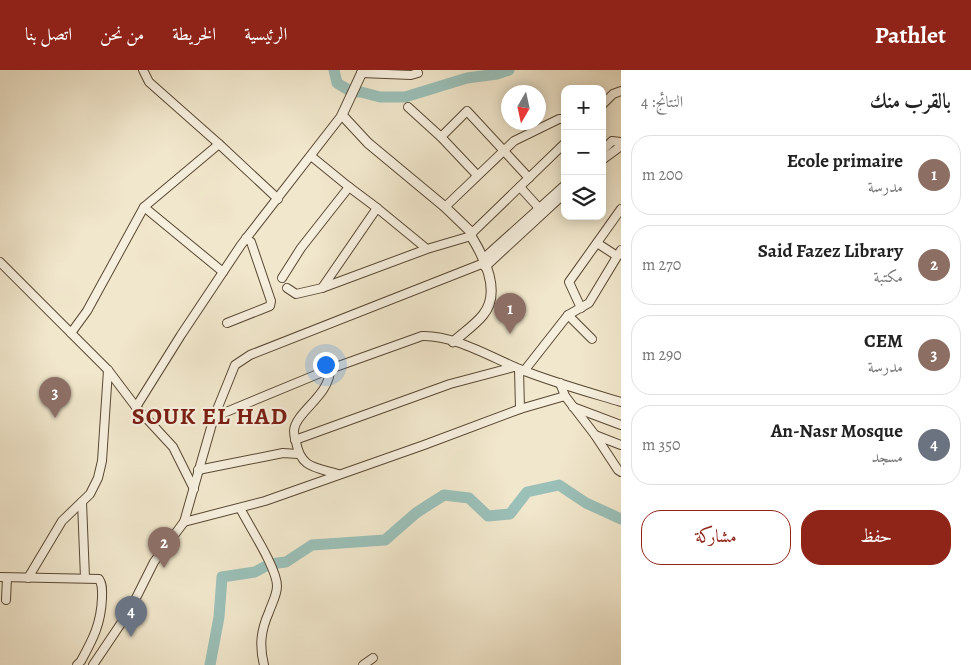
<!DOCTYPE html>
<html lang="ar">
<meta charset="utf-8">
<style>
:root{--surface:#fff;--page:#f2f2f2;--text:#222;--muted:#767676;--line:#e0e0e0;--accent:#8f2418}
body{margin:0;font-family:Alegreya,Amiri,serif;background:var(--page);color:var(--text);direction:rtl}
.controls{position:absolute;right:15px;top:15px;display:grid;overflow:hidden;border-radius:10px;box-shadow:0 2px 12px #0003}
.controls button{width:45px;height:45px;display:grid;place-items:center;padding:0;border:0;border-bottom:1px solid var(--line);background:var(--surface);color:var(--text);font:25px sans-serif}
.compass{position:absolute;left:501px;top:15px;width:45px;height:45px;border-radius:50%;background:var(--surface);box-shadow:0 2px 12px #0003;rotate:189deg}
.you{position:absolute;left:325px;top:294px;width:18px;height:18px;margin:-12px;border:4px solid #fff;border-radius:50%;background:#1a73e8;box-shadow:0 0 0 8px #1a73e833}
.badge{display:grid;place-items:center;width:32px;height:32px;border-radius:50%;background:var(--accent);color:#fff;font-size:16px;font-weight:700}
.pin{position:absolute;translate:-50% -41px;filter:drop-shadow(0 1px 2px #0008)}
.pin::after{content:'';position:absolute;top:26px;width:18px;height:15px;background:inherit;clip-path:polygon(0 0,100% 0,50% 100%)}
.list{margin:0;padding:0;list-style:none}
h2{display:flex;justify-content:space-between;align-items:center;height:65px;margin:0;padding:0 20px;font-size:21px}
h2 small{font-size:16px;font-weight:400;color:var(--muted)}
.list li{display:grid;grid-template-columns:32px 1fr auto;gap:15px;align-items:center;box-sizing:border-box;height:80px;margin:0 10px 10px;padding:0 10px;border:1px solid var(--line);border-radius:20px}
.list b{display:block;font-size:19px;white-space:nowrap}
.list p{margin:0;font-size:16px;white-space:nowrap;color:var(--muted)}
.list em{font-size:16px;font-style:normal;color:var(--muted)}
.actions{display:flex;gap:10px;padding:15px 20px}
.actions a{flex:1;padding:11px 0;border:1px solid var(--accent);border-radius:20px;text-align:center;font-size:18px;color:var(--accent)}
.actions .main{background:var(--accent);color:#fff}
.icon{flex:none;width:28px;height:28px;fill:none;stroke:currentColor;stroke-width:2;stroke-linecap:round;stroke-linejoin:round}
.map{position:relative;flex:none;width:621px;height:595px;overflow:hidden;direction:ltr}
header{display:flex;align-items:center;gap:30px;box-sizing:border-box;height:70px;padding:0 25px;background:var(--accent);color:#fff}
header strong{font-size:24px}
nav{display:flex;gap:28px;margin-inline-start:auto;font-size:18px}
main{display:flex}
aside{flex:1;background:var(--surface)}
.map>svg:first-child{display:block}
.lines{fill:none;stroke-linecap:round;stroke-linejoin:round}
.river{stroke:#9bc0b8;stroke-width:11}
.minor-casing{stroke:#584833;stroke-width:10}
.tertiary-casing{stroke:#584833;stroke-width:11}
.minor{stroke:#f6efde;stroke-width:8}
.tertiary{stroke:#f6efde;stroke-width:9}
.labels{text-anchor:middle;stroke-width:4.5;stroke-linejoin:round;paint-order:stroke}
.district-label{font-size:24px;font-weight:bold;letter-spacing:1px;fill:#7a1f14;stroke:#f6efde}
</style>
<header>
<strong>Pathlet</strong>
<nav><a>الرئيسية</a><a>الخريطة</a><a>من نحن</a><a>اتصل بنا</a></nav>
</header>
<main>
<aside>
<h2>بالقرب منك<small>النتائج: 4</small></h2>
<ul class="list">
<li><span class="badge" style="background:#8d6e63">1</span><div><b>Ecole primaire</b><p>مدرسة</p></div><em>200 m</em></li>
<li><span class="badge" style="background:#8d6e63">2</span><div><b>Said Fazez Library</b><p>مكتبة</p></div><em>270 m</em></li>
<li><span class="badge" style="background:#8d6e63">3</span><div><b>CEM</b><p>مدرسة</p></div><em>290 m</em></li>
<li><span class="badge" style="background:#6b7280">4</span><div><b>An-Nasr Mosque</b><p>مسجد</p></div><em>350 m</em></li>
</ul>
<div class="actions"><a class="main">حفظ</a><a>مشاركة</a></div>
</aside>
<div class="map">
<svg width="621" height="595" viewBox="0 0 621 595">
<rect width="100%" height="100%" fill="#f1e7cc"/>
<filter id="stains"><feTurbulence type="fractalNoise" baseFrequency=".004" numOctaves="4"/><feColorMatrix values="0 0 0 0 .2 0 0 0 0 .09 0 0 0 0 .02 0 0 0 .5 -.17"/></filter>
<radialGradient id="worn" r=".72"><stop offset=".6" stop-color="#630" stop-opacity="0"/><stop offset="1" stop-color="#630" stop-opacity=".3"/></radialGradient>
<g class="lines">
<!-- river -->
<g class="river">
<polyline points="334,0 337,13 352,22 361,22 380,27 405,27 467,8 497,4 509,0"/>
<polyline points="210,595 219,547 222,507 255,502 270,494 286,492 312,475 385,470 416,443 444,425 469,428 488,446 510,444 527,422 559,415 586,433 621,449"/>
</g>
<!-- minor casing -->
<g class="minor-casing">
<g id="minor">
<polyline points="143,0 149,12 219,74"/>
<polyline points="361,3 411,5 418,3"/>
<polyline points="602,35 613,24 621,21"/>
<polyline points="408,37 441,67 477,105"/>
<polyline points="441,67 467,41 529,108"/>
<polyline points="602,81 612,71 621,72"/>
<polyline points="311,86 349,117 377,138"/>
<polyline points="602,90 621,76"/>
<polyline points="520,117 539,138"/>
<polyline points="144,137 223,202"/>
<polyline points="445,137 514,71 559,49 565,49"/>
<polyline points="472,163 565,73"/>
<polyline points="597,173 617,186"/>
<polyline points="427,179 377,138 322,218 427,179 471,166"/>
<polyline points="484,188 565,115"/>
<polyline points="0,192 108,300 136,337 173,377 194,419"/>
<polyline points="485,197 565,123"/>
<polyline points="282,208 301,178 349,117"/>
<polyline points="287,218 296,224 322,218"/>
<polyline points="581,238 569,212 621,139"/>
<polyline points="568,245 592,269"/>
<polyline points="227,253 270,236 271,231 251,172 246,168"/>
<polyline points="71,263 87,241 144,137 219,74 278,129"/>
<path d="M330,299C330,326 295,342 294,361C294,365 295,369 296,372C301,399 316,397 338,404"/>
<polyline points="519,299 520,339"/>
<polyline points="524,301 568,245 589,233 621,180"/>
<polyline points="560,313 565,326 595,365 618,400 621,402"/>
<polyline points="136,337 181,265 241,175 342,45"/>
<polyline points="573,337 621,355"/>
<path d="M214,347L330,299L422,266C455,265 492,288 522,300C555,313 588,322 621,332"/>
<polyline points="595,365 621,375"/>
<polyline points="295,370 450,314 514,297"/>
<polyline points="198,400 283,383 298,384"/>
<polyline points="82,432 85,508"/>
<path d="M240,438C249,456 277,498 277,516C277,525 272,533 269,542C261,560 259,575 264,595"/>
<polyline points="184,452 265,431 424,375 520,339 565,326"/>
<path d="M0,507L99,509C103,515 102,521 102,528C101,554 93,569 81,591L77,595"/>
<polyline points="28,508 62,451 90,424 98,408 102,391 108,300"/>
<polyline points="6,530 7,508"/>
<polyline points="93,595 130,540 154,492 184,452 214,347 235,295 250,285 484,193"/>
<polyline points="363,595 373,588"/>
</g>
</g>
<!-- tertiary casing -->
<g class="tertiary-casing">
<path id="tertiary" d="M363,0L342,45L368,73L445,137L472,163L471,166C484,187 502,222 483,245C475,255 463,263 453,272"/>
</g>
<!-- minor -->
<use href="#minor" class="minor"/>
<!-- tertiary -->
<use href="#tertiary" class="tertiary"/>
</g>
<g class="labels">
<!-- district labels -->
<g class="district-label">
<text x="210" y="354">SOUK EL HAD</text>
</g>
</g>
<rect width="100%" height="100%" filter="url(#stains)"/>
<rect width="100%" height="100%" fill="url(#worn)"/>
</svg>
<div class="controls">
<button>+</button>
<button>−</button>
<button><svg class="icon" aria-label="layers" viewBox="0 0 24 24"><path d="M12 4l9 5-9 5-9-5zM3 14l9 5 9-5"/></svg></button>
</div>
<svg class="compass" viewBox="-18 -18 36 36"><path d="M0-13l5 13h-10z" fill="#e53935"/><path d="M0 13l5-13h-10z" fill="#767676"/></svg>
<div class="you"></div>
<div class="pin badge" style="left:510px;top:264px;background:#8d6e63">1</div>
<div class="pin badge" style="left:164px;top:498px;background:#8d6e63">2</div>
<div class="pin badge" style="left:55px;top:348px;background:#8d6e63">3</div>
<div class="pin badge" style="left:131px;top:567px;background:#6b7280">4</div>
</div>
</main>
